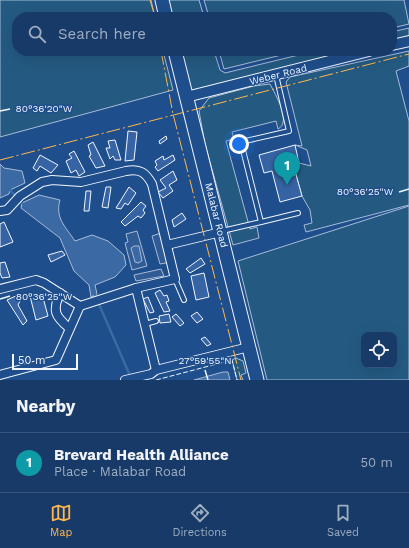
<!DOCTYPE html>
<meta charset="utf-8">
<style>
:root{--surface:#173a69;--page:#244571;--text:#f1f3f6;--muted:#9eadc0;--line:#36547d;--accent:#ffb74d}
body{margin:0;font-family:"Work Sans",sans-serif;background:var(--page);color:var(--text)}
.controls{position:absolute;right:12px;bottom:12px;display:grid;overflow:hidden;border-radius:8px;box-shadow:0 4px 16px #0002}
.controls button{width:36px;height:36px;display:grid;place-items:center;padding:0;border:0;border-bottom:1px solid var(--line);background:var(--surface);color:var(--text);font:20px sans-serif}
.scale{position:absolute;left:12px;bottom:10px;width:66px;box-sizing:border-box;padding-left:4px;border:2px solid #f2f6ff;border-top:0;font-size:11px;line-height:14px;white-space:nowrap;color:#f2f6ff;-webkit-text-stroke:3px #1f4e8c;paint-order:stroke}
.you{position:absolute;left:239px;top:144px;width:14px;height:14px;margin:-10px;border:3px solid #fff;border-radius:50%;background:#1a73e8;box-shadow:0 0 0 6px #1a73e833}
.badge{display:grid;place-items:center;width:26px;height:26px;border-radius:50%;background:var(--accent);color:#fff;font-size:13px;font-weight:700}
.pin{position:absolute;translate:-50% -33px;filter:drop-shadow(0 1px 2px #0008)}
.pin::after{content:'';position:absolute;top:21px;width:14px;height:12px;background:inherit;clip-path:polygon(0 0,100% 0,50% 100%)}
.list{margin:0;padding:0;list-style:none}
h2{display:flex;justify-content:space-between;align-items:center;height:52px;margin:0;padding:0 16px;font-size:17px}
h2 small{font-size:13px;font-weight:400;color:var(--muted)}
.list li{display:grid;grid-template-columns:26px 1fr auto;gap:12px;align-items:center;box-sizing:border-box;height:60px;padding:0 16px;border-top:1px solid var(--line)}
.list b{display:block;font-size:15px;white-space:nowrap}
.list p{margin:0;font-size:13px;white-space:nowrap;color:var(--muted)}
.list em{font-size:13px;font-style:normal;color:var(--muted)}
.icon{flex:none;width:22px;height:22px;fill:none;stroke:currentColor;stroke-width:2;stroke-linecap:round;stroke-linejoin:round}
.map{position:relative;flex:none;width:409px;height:380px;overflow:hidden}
.search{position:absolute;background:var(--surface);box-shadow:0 4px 16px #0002;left:12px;right:12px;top:12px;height:44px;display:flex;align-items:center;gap:10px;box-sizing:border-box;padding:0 14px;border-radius:16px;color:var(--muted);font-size:15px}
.sheet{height:112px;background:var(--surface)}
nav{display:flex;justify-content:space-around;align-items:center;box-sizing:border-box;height:56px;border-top:1px solid var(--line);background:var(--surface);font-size:11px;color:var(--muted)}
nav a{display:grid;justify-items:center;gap:2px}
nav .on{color:var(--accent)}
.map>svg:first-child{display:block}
.green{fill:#245a82;stroke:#a8bbd7;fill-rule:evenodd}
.parking{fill:#305b95;stroke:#a8bbd7}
.water{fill:#3b69a3;stroke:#a8bbd7}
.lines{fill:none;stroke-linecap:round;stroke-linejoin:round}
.stream{stroke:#3b69a3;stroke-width:2.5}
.building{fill:#3563a3;stroke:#f2f6ff}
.service-casing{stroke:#f2f6ff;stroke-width:6}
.minor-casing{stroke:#f2f6ff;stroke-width:10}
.tertiary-casing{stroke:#f2f6ff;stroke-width:12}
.primary-casing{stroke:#f2f6ff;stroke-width:15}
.service{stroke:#1f4e8c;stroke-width:4}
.minor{stroke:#1f4e8c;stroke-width:8}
.tertiary{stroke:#1f4e8c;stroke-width:10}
.primary{stroke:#1f4e8c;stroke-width:13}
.fence{stroke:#f2f6ff;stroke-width:1;stroke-dasharray:5 2;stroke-linecap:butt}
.power{stroke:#ffb74d;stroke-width:1;stroke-dasharray:14 3 2 3;stroke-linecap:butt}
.ticks{fill:none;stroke:#f2f6ff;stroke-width:1.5}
.labels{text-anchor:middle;stroke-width:3;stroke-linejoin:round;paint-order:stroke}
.street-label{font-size:10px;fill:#f2f6ff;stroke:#1f4e8c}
.ticks-label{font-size:10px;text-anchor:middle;fill:#f2f6ff;stroke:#1f4e8c;stroke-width:3;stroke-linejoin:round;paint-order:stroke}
</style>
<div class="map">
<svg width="409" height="380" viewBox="0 0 409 380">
<rect width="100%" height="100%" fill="#1f4e8c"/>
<!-- green -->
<g class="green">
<polygon points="0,0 151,0 155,17 17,17 17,51 163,51 173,90 0,137"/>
<polygon points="167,0 199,0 204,17 171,17"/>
<polygon points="204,0 404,0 409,24 392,28 392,17 209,17"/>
<polygon points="409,28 409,36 392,40 392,32"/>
<polygon points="180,51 214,51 220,70 225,73 315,51 350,51 190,91"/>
<polygon points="219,51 298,51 224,69"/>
<polygon points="409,51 409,66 396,71 409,121 409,205 306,232 304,225 312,223 310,210 302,196 293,164 299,163 311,166 307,150 295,145 302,146 286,82 290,77"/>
<path d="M270,84C275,94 292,122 278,129L276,121L232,132L234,139L226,141L250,229L257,227L259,238L233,245L205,144L199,111L209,98L254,86Z"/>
<path d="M409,206V380H267L238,261ZM364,335H394V365H364Z"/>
<polygon points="236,358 243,361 246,373 241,375 243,380 237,380 232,360"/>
</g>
<!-- parking -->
<g class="parking">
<polygon points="137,231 147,266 132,270 125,243 128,242 126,234"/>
<polygon points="164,232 171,262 160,264 152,236"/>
<polygon points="161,269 164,276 136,281 134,275"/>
</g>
<!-- water -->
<g class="water">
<polygon points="0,164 4,168 22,171 25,183 10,190 9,194 0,198"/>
<path d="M39,195L60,200C55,218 65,226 75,241L92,235L108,241L124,255L126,265L115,277L95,285L97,294L91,297L89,285L74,271L60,238L21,208L22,203Z"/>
<polygon points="134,246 139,246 142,261 138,263 135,262 131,248"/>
<polygon points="223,372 228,372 230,380 194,380"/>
</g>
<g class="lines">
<!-- stream -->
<g class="stream">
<polyline points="10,190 22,203"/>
<polyline points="95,295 131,378"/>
</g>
</g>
<!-- building -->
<g class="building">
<polygon points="128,131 137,132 134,160 125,161"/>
<polygon points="166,136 167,139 160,144 159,141"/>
<polygon points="115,140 121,160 115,160 113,156 110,159 106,148 110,148 108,141"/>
<polygon points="93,142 105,166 96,168 89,156 91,155 88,145"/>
<polygon points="295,145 299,163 293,164 302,196 280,202 272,171 264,173 259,155"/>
<polygon points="74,151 85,172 79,176 76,170 71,173 66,161 72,158 69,154"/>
<polygon points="40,155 58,165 51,173 40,166 37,171 33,168"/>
<polygon points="173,155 175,160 158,171 155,167 157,165 155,161 163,156 164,160"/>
<polygon points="173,171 177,180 169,185 173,191 163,198 158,192 166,188 160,180"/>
<polygon points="106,187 111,187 108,208 102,207"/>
<polygon points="129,187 136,193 128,205 125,203 121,209 116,208"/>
<polygon points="86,191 91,191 89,211 84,211"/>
<polygon points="141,202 146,206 143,210 145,213 141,218 138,216 125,226 121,222"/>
<polygon points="182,213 186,219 174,227 172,220"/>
<polygon points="4,222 13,242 0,247 0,224"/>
<polygon points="62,251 65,255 51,262 48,255"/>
<polygon points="201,258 205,264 190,273 186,269"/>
<polygon points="5,262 10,277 2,278 0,273 0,263"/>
<polygon points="204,273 209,297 196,300 191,276"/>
<polygon points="160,290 164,296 167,295 169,301 166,302 170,311 164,312 155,293"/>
<polygon points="42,294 48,316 36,320 30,296"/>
<polygon points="18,295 20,301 18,305 27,321 23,325 7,300"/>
<polygon points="148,297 154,312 150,313 143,299"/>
<polygon points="197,312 203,319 197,323 191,316"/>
<polygon points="169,314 171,322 160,323 159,316"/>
<polygon points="176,314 184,323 180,326 172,317"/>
<polygon points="205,337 211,344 207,346 201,339"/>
</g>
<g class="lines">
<!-- service casing -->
<g class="service-casing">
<g id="service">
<polyline points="276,75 289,131 241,142 261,222 298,213"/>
<polyline points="222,231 261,222"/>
<polyline points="175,279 184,300"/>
<polyline points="145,324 156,321"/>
</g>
</g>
<!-- minor casing -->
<g class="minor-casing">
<g id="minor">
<path d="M0,211L7,210L20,196L42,182L52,180L81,182L126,171C140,168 146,173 152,184L175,279L136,288L80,306L56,360L0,375"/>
<polyline points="167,245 221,232"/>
<polyline points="136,288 156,370"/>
<polyline points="0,289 36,280 44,283 80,306"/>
<path d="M60,293C52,311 55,316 69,328"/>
<polyline points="125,380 151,374 156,370 249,347"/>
</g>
</g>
<!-- tertiary casing -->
<g class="tertiary-casing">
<g id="tertiary">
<polyline points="392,45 409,41"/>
<polyline points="186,97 369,51"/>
</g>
</g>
<!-- primary casing -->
<g class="primary-casing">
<g id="primary">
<polyline points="162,0 166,17"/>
<polyline points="175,51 257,380"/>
</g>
</g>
<!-- service -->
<use href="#service" class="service"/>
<!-- minor -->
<use href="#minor" class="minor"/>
<!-- tertiary -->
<use href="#tertiary" class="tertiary"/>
<!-- primary -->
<use href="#primary" class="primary"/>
<!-- fence -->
<polyline class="fence" points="156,380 232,360 237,380"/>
<!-- power -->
<g class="power">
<polyline points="150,0 155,17"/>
<polyline points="161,51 173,114 241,380"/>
<polyline points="0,160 409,54"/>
</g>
</g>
<!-- ticks -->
<path class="ticks" d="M0,111L10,109M399,192L409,189M0,299L10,296M205,370L208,380"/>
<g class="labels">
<!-- street labels -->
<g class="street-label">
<text transform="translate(278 74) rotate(-14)" y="4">Weber Road</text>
<text transform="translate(217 215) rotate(76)" y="4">Malabar Road</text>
</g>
</g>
<g class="ticks-label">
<text x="44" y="112">80°36'20"W</text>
<text x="365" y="195">80°36'25"W</text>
<text x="44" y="300">80°36'25"W</text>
<text x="205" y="364">27°59'55"N</text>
</g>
</svg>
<div class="controls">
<button><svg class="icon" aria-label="locate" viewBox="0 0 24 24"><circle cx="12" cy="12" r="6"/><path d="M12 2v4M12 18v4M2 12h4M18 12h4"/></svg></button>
</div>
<div class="scale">50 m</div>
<div class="you"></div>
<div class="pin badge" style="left:287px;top:185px;background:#0f9aa8">1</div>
<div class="search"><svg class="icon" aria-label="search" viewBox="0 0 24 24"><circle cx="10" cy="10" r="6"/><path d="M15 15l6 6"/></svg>Search here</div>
</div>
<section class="sheet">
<h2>Nearby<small></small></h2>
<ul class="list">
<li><span class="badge" style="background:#0f9aa8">1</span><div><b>Brevard Health Alliance</b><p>Place · Malabar Road</p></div><em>50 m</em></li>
</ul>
</section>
<nav>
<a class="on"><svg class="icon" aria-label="map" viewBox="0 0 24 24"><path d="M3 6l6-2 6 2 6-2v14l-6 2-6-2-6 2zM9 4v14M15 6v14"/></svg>Map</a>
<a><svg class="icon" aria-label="directions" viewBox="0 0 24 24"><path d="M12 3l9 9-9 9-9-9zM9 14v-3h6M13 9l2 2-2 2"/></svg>Directions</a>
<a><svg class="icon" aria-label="saved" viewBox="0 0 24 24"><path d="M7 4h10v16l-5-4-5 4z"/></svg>Saved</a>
</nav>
